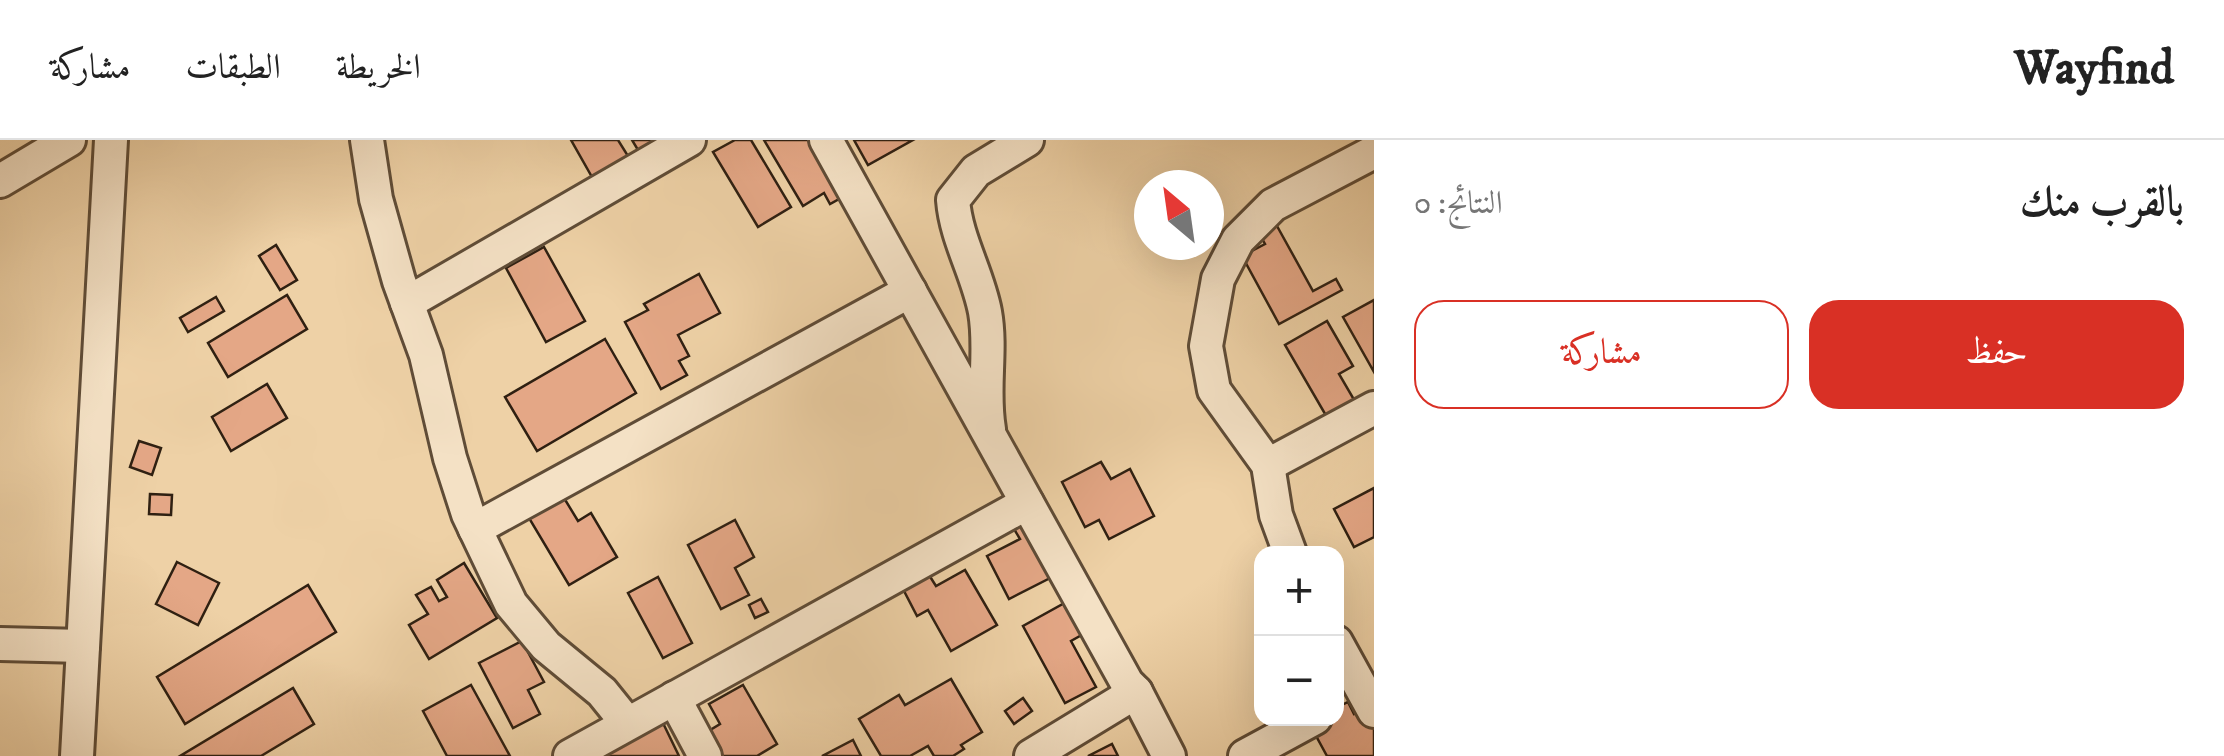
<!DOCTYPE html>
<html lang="ar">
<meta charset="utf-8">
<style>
:root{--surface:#fff;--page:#f2f2f2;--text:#222;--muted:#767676;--line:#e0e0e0;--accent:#d93025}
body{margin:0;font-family:"IM FELL DW Pica",Amiri,serif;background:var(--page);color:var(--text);direction:rtl}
.controls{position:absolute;right:30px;bottom:30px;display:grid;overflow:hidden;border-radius:20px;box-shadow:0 10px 40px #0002}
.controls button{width:90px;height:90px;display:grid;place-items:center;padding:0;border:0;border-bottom:2px solid var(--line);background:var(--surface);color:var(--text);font:50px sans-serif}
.compass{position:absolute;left:1134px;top:30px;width:90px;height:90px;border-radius:50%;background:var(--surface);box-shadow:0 10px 40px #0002;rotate:331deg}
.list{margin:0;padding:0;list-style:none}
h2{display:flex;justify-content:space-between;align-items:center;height:130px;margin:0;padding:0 40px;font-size:42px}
h2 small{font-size:32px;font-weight:400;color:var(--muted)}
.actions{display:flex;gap:20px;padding:30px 40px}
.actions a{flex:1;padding:22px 0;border:2px solid var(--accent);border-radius:30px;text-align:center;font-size:35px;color:var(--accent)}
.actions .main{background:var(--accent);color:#fff}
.map{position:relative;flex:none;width:1374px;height:616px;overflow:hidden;direction:ltr}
header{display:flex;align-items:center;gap:60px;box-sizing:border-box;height:140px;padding:0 50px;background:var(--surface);border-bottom:2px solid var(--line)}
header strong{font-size:48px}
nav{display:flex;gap:55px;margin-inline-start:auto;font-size:35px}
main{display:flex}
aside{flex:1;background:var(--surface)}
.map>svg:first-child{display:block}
.building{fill:#e4a786;stroke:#2f2012;stroke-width:2.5}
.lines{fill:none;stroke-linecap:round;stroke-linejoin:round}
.minor-casing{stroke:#5f4c37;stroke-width:38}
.minor{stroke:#f4e1c5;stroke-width:32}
</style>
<header>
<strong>Wayfind</strong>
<nav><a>الخريطة</a><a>الطبقات</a><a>مشاركة</a></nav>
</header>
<main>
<aside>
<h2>بالقرب منك<small>النتائج: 0</small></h2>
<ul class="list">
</ul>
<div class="actions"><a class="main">حفظ</a><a>مشاركة</a></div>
</aside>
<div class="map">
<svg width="1374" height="616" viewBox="0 0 1374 616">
<rect width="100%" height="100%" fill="#eed1a6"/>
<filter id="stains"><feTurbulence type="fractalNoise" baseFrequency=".002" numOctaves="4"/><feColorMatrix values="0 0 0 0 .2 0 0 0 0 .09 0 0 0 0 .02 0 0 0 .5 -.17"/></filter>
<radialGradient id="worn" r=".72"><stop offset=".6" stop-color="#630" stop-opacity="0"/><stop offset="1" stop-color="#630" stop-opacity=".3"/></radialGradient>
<!-- building -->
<g class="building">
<polygon points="571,0 618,0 628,16 592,37"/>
<polygon points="632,0 653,0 653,1 638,10"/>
<polygon points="735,0 751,0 791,67 758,87 713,12"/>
<polygon points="764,0 816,0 848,54 830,64 824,53 803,66"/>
<polygon points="854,0 913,0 868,25"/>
<polygon points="1277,86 1313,151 1336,139 1342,150 1279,184 1242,116 1265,104 1260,95"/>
<polygon points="276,105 297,140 280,150 259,116"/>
<polygon points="544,107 585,181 546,202 506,128"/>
<polygon points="699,134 720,173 678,195 689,216 679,221 687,235 661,249 625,182 648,170 644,164"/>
<polygon points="287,155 307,189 228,237 208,203"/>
<polygon points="216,157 224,171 188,192 180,178"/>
<polygon points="1374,160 1374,232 1343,177"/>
<polygon points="1327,181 1353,226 1339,234 1356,263 1328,279 1285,205"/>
<polygon points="605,199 636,253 537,311 505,257"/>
<polygon points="267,244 287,278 231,311 212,277"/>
<polygon points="139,301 161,308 152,335 130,327"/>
<polygon points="1101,322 1111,339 1130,329 1154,376 1109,399 1099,380 1085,387 1062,342"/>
<polygon points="1374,348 1374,397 1354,407 1334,369"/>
<polygon points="561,353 578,381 591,373 617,417 569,445 526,373"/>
<polygon points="150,354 172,355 171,375 149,374"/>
<polygon points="735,380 754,417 735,428 749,455 721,469 688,405"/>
<polygon points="1030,381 1058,434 1009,459 987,416 1020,399 1014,389"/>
<polygon points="177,422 219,443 198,485 156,464"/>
<polygon points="464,423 497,478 429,519 409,485 428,474 416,455 431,447 439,461 447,457 437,440"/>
<polygon points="965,430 997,485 951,511 928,470 917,476 903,449 929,435 936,446"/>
<polygon points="658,437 692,503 663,518 628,453"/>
<polygon points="308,445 336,492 185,584 157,537"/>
<polygon points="761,459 768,472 755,478 749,465"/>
<polygon points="1070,460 1087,492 1071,501 1096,547 1065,563 1023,486"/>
<polygon points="522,501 544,542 528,550 540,574 513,588 479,523"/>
<polygon points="951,539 982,592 961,605 964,609 953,616 934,616 928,606 910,616 881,616 859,579 899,555 905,565"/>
<polygon points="471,545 510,616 447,616 423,571"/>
<polygon points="743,545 777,604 757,616 714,616 702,595 720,584 709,564"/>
<polygon points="293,548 314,584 261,616 180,616"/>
<polygon points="1023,558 1032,571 1014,584 1005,571"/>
<polygon points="1348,562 1354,574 1374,563 1374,616 1327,616 1309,583 1318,578 1336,578 1336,568"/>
<polygon points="662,581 679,616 601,616"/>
<polygon points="853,600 861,616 822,616"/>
<polygon points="1112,604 1118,616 1088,616"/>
</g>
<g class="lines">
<!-- minor casing -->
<g class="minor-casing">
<g id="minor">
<polyline points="367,0 376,59 399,141 426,215 450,318 468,374 511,464 546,506 602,552 627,583"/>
<polyline points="826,0 1127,543 1136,552 1169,616"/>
<polyline points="0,41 69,0"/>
<polyline points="407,163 689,0"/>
<path d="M989,289C982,250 992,211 985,172C978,134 956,99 953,60L976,31L1027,0"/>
<polyline points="1268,325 1374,268"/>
<polyline points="475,389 910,151"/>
<polyline points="1290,413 1276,375 1268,325 1214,250 1206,206 1218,139 1238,100 1273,65 1374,12"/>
<polyline points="1336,502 1374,571"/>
<polyline points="0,504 83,506"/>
<polyline points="674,558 705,616"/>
<polyline points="77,616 111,0"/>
<polyline points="570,616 1027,363"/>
<polyline points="1031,616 1136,552"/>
<polyline points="1245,616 1315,578"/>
</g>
</g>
<!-- minor -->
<use href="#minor" class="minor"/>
</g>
<rect width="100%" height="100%" filter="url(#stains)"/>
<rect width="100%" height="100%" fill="url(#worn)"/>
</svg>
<div class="controls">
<button>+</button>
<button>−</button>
</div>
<svg class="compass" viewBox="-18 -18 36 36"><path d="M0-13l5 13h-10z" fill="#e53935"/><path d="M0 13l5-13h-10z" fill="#767676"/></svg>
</div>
</main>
